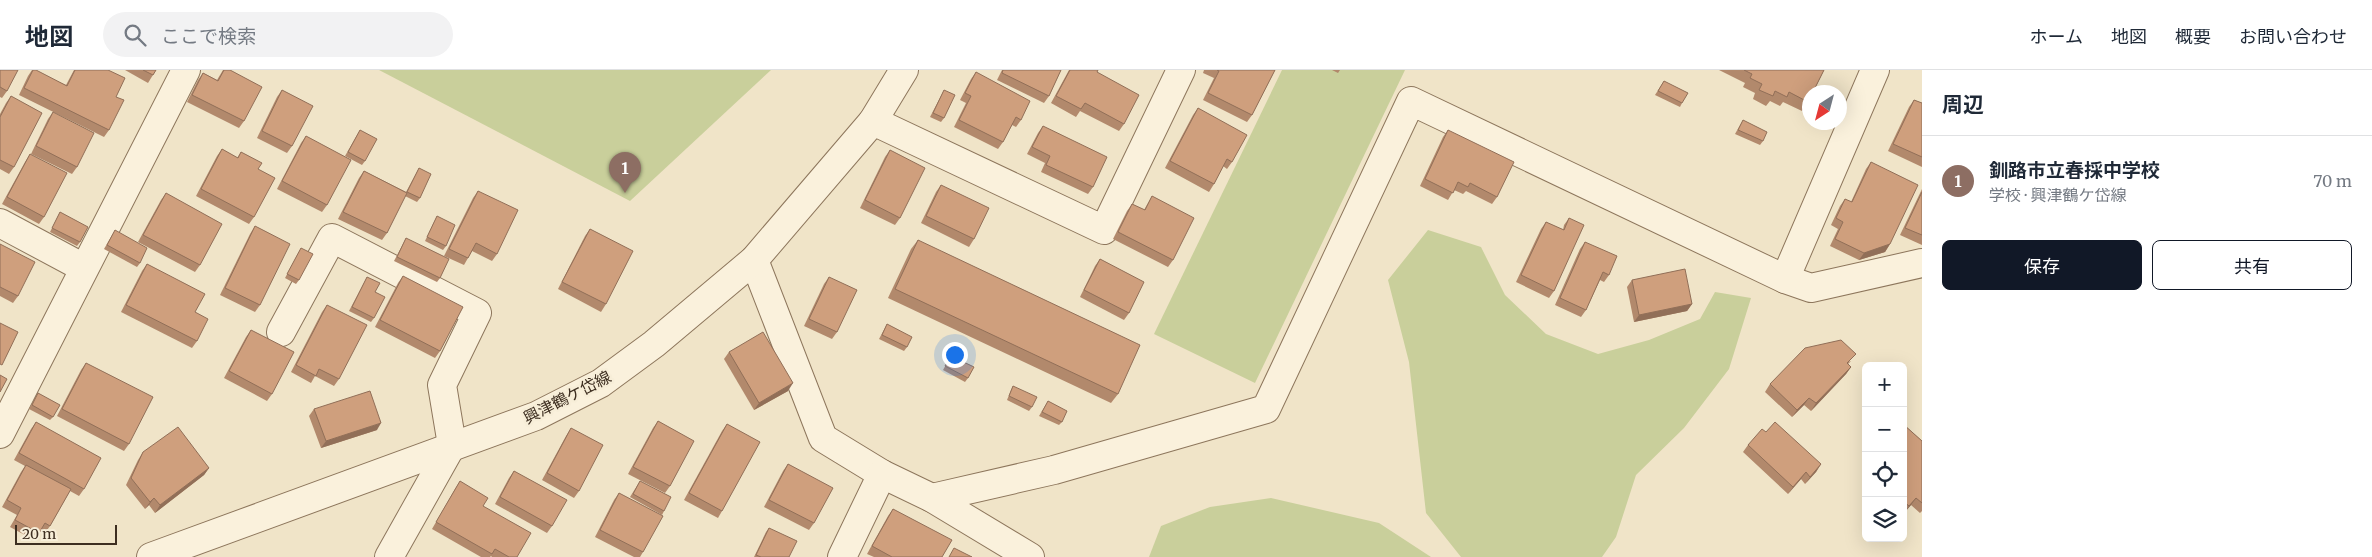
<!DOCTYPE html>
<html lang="ja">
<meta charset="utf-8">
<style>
:root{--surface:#fff;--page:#f2f2f3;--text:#1f2937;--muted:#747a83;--line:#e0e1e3;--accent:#111827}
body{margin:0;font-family:Merriweather,"Noto Sans JP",serif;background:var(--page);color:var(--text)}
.controls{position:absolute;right:15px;bottom:15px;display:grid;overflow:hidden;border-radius:8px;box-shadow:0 5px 20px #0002}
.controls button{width:45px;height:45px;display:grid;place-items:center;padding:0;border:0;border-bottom:1px solid var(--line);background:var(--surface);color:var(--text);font:25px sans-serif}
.compass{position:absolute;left:1802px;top:15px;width:45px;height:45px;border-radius:50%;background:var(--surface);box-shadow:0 5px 20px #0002;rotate:216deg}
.scale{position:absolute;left:15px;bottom:12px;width:102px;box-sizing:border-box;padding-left:5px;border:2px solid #3d2e20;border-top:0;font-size:14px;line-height:18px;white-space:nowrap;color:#3d2e20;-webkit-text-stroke:4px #f7eed8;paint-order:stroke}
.you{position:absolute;left:954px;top:284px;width:18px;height:18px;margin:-12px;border:4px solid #fff;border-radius:50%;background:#1a73e8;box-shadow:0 0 0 8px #1a73e833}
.badge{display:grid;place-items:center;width:32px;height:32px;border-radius:50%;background:var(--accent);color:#fff;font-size:16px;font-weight:700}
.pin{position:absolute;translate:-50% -41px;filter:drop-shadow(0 1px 2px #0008)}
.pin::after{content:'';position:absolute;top:26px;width:18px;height:15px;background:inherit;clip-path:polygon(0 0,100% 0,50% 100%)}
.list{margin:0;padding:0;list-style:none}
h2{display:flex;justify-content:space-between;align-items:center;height:65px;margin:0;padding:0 20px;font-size:21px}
h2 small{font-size:16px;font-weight:400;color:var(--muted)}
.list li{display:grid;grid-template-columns:32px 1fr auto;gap:15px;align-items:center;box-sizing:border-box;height:90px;padding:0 20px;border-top:1px solid var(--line)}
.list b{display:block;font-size:19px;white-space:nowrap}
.list p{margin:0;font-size:16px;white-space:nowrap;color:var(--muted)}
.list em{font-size:16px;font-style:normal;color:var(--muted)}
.actions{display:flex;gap:10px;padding:15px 20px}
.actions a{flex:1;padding:11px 0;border:1px solid var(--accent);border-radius:8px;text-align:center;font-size:18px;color:var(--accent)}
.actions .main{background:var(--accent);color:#fff}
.icon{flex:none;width:28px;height:28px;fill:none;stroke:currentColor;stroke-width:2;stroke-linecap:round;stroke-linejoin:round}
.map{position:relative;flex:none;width:1922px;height:487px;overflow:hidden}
header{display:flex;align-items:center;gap:30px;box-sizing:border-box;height:70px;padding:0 25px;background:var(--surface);border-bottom:1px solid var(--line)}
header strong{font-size:24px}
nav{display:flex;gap:28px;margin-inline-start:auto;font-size:18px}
.search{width:350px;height:45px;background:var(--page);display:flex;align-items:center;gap:12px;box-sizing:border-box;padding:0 18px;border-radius:28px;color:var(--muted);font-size:19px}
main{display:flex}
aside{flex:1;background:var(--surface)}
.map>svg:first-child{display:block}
.green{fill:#c9cf9b}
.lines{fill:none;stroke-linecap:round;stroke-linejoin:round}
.street-casing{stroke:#8d765c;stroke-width:30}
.street{stroke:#faf1dc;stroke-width:28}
.wall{fill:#b2896c}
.shaded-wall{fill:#916f58}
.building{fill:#cf9f7d;stroke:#916f58}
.labels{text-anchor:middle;stroke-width:5;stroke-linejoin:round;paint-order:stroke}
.street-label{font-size:16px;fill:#3d2e20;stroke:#f7eed8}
</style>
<header>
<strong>地図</strong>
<div class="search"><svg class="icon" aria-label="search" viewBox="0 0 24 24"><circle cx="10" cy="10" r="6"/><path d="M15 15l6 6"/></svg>ここで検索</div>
<nav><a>ホーム</a><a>地図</a><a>概要</a><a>お問い合わせ</a></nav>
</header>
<main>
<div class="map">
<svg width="1922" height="487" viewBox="0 0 1922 487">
<rect width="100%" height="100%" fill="#f0e4c8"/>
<!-- green -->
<g class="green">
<polygon points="379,0 771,0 630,131"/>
<polygon points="1282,0 1405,0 1255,313 1154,264"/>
<polygon points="1428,160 1481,177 1505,225 1546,264 1598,284 1649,270 1700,249 1715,222 1751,228 1729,299 1684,358 1636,405 1616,467 1602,487 1461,487 1426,443 1409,292 1388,210"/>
<polygon points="1271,428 1379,453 1431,487 1149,487 1161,456 1210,437"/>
</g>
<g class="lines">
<!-- street casing -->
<g class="street-casing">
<g id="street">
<polyline points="873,51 1104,160 1181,0"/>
<polyline points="0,153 84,198"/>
<polyline points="754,190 823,368 882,404 932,428 1030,487"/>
<polyline points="1785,209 1811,218 1922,193"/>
<polyline points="281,262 332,168 477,243 442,315 452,375 389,487"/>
<polyline points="0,364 186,0"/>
<polyline points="932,428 1054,400 1266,339 1411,31 1785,209 1875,0"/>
<polyline points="151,487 536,346 601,313 654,274 754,190 873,51 904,0"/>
<polyline points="842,487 882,404"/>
</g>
</g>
<!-- street -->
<use href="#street" class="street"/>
</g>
<!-- wall -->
<g class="wall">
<polygon points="0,0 7,21 2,28 0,27"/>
<polygon points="32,0 66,15 74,0 108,0 116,27 109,60 104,67 19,25 28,6"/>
<polygon points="125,0 156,0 148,13"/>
<polygon points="223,0 230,0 244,51 239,58 187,32 198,10 203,3 217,10"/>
<polygon points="1002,0 1061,0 1049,26 1044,33 997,10"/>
<polygon points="1069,0 1098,0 1097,2 1124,54 1119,61 1080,41 1076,47 1051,33"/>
<polygon points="1204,0 1275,0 1252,45 1247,52 1203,30 1214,8 1203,3"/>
<polygon points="1332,0 1340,0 1338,3"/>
<polygon points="1719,0 1824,0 1808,32 1802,41 1783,32 1780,36 1770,31 1766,36 1753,29 1755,23 1743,17 1745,13"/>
<polygon points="976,2 1021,50 1016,57 1012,55 1003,72 998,79 954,57 966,33 960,30 971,9"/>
<polygon points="1664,11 1682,33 1680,37 1655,25"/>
<polygon points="282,20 292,76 287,83 257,68 277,27"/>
<polygon points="944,20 944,48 941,52 930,47"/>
<polygon points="11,26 14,97 9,104 0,99 0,44 6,33"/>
<polygon points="1914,30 1922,33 1922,97 1888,81 1909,37"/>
<polygon points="1198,38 1232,92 1227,99 1223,96 1214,114 1209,122 1165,98 1193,45"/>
<polygon points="53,42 77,97 72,104 31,84 48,49"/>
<polygon points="1743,50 1763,71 1760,75 1735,64"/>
<polygon points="1043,56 1093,117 1088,124 1041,102 1045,93 1027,84 1038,63"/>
<polygon points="360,60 365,91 362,95 345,86"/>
<polygon points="1448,60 1497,127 1492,134 1466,121 1463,124 1454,120 1448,130 1420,116 1443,67"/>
<polygon points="306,66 327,135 322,142 277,119 301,73"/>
<polygon points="222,79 237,88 241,82 258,99 254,147 249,154 196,126 217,86"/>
<polygon points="890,80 900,148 895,155 860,138 885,87"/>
<polygon points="30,84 44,147 39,154 2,134 25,92"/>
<polygon points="1871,92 1890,174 1885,182 1859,190 1830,176 1838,159 1831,155 1840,136 1845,129 1851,132 1866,99"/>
<polygon points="419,98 420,128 417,132 405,126 387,163 382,170 338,149 359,108 364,101 406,122"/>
<polygon points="941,115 974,169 969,177 921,153 936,122"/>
<polygon points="1922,119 1922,175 1900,165"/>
<polygon points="478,121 497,184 492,191 472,181 464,195 444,186 473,128"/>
<polygon points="166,123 200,195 195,202 138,172 161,130"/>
<polygon points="1152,126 1173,190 1168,197 1113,169 1127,141 1132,134 1144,140"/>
<polygon points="60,142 80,172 77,176 50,162"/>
<polygon points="437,146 446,176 443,180 425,171"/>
<polygon points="1569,148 1554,221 1549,228 1516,212 1541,159 1546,152 1563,160 1564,155"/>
<polygon points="255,156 260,235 255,242 220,225 250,164"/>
<polygon points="590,159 606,234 601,242 558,219 585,166"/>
<polygon points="115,160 140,193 137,197 104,179"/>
<polygon points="406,168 440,208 437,212 394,191 404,172"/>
<polygon points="918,170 1118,324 1111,333 888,228 911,179"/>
<polygon points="1585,172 1609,205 1604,212 1600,210 1586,240 1581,247 1555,235 1580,179"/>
<polygon points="0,174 18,226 13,233 0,226"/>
<polygon points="301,178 299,210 296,214 285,208"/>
<polygon points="1100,189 1129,243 1124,250 1080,227 1095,196"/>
<polygon points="147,194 195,242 197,271 192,278 121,242 142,201"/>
<polygon points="403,206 440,281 435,288 375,257 398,213"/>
<polygon points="367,207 375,222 374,248 371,252 349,241"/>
<polygon points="829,207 837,262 832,269 804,256 824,214"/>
<polygon points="1632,210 1692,234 1687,241 1634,252 1627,217"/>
<polygon points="327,235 339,309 334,316 315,306 311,313 291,302 322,242"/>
<polygon points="887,254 907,277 904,281 879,269"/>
<polygon points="251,260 272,324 267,331 224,308 246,267"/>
<polygon points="729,282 788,321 754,340 724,289"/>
<polygon points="951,286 968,308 965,312 943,300"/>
<polygon points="1851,291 1848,294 1851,297 1846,304 1811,341 1804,335 1792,347 1765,322 1770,314"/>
<polygon points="86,293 129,374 124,381 57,346 81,300"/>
<polygon points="1013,316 1032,337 1029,341 1007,330 1011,320"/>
<polygon points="38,323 53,347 50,350 29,339"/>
<polygon points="1048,331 1062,352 1059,355 1039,346"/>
<polygon points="314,339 377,360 321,378 309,346"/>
<polygon points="658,351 670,416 665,423 628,404 653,358"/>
<polygon points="36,352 84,419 79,426 70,421 50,456 45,463 41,461 34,470 10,457 17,445 2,437 21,402 25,396 14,390 31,359"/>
<polygon points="727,354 722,441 718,448 684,430 722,361"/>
<polygon points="1903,354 1922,371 1922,441 1920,443 1911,435 1904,443 1903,442"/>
<polygon points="571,358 579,421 574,428 542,410 566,366"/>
<polygon points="1766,362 1821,394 1816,402 1805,414 1801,409 1788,424 1743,382 1748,375"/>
<polygon points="143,382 209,398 204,405 155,443 149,435 145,439 126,415 138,390"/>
<polygon points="788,394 814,453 809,460 764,437 783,401"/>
<polygon points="514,401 552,456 547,463 495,434 509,408"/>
<polygon points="460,411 483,436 517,487 492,487 491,486 490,487 481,487 432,459 455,419"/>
<polygon points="640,411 664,441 662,445 630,427"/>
<polygon points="619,423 643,482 640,487 634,487 595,467 614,430"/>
<polygon points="893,439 942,487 874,487 867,484 888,446"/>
<polygon points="769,458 789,487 754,487 766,462"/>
</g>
<!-- shaded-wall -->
<g class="shaded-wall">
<polygon points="1890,174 1885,182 1859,190 1864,183"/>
<polygon points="1692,234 1687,241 1634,252 1639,245"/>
<polygon points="1851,297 1846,304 1811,341 1816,333"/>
<polygon points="793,313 788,321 754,340 759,333"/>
<polygon points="1809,328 1804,335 1792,347 1797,340"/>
<polygon points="381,353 377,360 321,378 326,371"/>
<polygon points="1821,394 1816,402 1805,414 1810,407"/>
<polygon points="209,398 204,405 155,443 160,435"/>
<polygon points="1806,402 1801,409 1788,424 1793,417"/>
<polygon points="154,428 149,435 145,439 150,432"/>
<polygon points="1916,428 1911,435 1904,443 1909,436"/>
</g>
<!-- building -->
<g class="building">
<polygon points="0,0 18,0 7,21 0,17"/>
<polygon points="33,0 36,0 67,16 75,0 108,0 125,8 116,27 124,30 109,60 24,18"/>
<polygon points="143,0 156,0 153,5"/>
<polygon points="224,0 230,0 262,17 244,51 192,25 203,3 218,11"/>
<polygon points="1003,0 1061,0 1049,26 1002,3"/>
<polygon points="1070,0 1098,0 1097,2 1139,25 1124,54 1085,33 1081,39 1056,26"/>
<polygon points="1217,0 1275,0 1252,45 1208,23 1219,1"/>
<polygon points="1744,0 1824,0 1813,22 1810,22 1810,29 1808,32 1789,22 1787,27 1775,21 1773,26 1759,20 1762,14 1750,8 1752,4"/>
<polygon points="976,2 1030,31 1021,50 1016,47 1003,72 959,50 971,26 965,23"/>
<polygon points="1664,11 1688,23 1682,33 1658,21"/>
<polygon points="282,20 313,36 292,76 262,61"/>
<polygon points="944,20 955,25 944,48 933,43"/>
<polygon points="11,26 42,43 14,97 0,90 0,47"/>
<polygon points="1914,30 1922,33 1922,87 1893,74"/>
<polygon points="1198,38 1247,65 1232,92 1227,89 1214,114 1170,91"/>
<polygon points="53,42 94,63 77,97 36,76"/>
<polygon points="1743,50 1767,62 1763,71 1738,60"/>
<polygon points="1043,56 1107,87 1093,117 1046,95 1050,86 1032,77"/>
<polygon points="360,60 377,69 365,91 348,82"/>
<polygon points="1448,60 1514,92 1497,127 1470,113 1468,117 1458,112 1453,123 1425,109"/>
<polygon points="306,66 351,90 327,135 282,111"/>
<polygon points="222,79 238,88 241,82 262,93 258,99 275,108 254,147 201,119"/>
<polygon points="890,80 925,98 900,148 865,130"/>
<polygon points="30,84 67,103 44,147 7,127"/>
<polygon points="1871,92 1918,115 1890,174 1864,183 1835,169 1843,152 1836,148 1845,129 1852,132"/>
<polygon points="419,98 431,104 420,128 407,122"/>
<polygon points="364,101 407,123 387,163 343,142"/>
<polygon points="941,115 989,138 974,169 926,146"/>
<polygon points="478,121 518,140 497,184 476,173 468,188 449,179"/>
<polygon points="1922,122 1922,165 1905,158"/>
<polygon points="166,123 222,154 200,195 143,165"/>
<polygon points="1152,126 1194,148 1173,190 1118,162 1132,134 1145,140"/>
<polygon points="60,142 88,157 80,172 52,158"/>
<polygon points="437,146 455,155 446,176 427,167"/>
<polygon points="1569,148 1584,155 1554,221 1521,205 1546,152 1564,160"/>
<polygon points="255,156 290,174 260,235 225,218"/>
<polygon points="590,159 633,181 606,234 562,212"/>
<polygon points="115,160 147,178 140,193 107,175"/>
<polygon points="406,168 449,189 440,208 397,187"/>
<polygon points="918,170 1140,275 1118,324 895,219"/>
<polygon points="1585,172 1617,186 1609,205 1603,202 1586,240 1560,228"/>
<polygon points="0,174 35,192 18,226 0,217"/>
<polygon points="301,178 313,184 299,210 287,204"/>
<polygon points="1100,189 1144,212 1129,243 1084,220"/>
<polygon points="147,194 205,224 195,242 208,249 197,271 126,235"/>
<polygon points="1685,199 1692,234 1639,245 1632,210"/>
<polygon points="403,206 463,237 440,281 380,250"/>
<polygon points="367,207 380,213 375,222 385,227 374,248 352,237"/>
<polygon points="829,207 857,220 837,262 809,249"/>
<polygon points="327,235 367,255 339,309 319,299 316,306 296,295"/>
<polygon points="0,253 18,262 2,295 0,294"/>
<polygon points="887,254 912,267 907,277 882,265"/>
<polygon points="251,260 294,282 272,324 229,301"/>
<polygon points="763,262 793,313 759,333 729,282"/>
<polygon points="1841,270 1856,284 1847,293 1851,297 1816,333 1809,328 1797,340 1770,314 1805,278"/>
<polygon points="951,286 974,297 968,308 945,296"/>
<polygon points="86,293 153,327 129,374 62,339"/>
<polygon points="0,305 7,309 0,322"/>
<polygon points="1013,316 1037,327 1032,337 1009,326"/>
<polygon points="370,321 381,353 326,371 314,339"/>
<polygon points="38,323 60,335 53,347 32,335"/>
<polygon points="1048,331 1067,341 1062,352 1042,342"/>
<polygon points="658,351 694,371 670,416 633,397"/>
<polygon points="36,352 101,388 84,419 19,383"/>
<polygon points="1775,352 1821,394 1810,407 1806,402 1793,417 1748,375 1762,359 1766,362"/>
<polygon points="727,354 760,372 722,441 689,423"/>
<polygon points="1903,354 1922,371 1922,433 1916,428 1909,436 1903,431"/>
<polygon points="178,357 209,398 160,435 154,428 150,432 131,408 143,382"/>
<polygon points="571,358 603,375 579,421 547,403"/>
<polygon points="788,394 833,418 814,453 769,430"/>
<polygon points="26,395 71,419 50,456 45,453 39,463 15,450 21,438 7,430"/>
<polygon points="514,401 567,430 552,456 500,427"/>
<polygon points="460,411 488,428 483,436 531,463 517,487 509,487 495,479 492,484 436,452"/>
<polygon points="640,411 671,427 664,441 633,424"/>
<polygon points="619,423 663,446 643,482 600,460"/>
<polygon points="893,439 952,470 942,487 892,487 872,476"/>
<polygon points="769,458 797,471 789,487 761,487 756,485"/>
<polygon points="954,478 972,487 949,487"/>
</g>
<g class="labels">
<!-- street labels -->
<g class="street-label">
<text transform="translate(567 327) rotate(-27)" y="6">興津鶴ケ岱線</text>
</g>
</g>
</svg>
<div class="controls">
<button>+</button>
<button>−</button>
<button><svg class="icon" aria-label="locate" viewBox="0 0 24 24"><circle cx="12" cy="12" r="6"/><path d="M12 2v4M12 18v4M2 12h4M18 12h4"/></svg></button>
<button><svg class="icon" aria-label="layers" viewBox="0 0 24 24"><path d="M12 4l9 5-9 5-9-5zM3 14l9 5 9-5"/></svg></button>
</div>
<svg class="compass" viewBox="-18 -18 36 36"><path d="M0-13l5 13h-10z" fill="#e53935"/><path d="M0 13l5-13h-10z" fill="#747a83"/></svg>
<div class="scale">20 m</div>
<div class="you"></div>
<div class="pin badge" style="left:625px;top:123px;background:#8d6e63">1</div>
</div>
<aside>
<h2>周辺<small></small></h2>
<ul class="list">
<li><span class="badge" style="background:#8d6e63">1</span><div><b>釧路市立春採中学校</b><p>学校 · 興津鶴ケ岱線</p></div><em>70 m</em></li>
</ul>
<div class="actions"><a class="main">保存</a><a>共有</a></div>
</aside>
</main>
